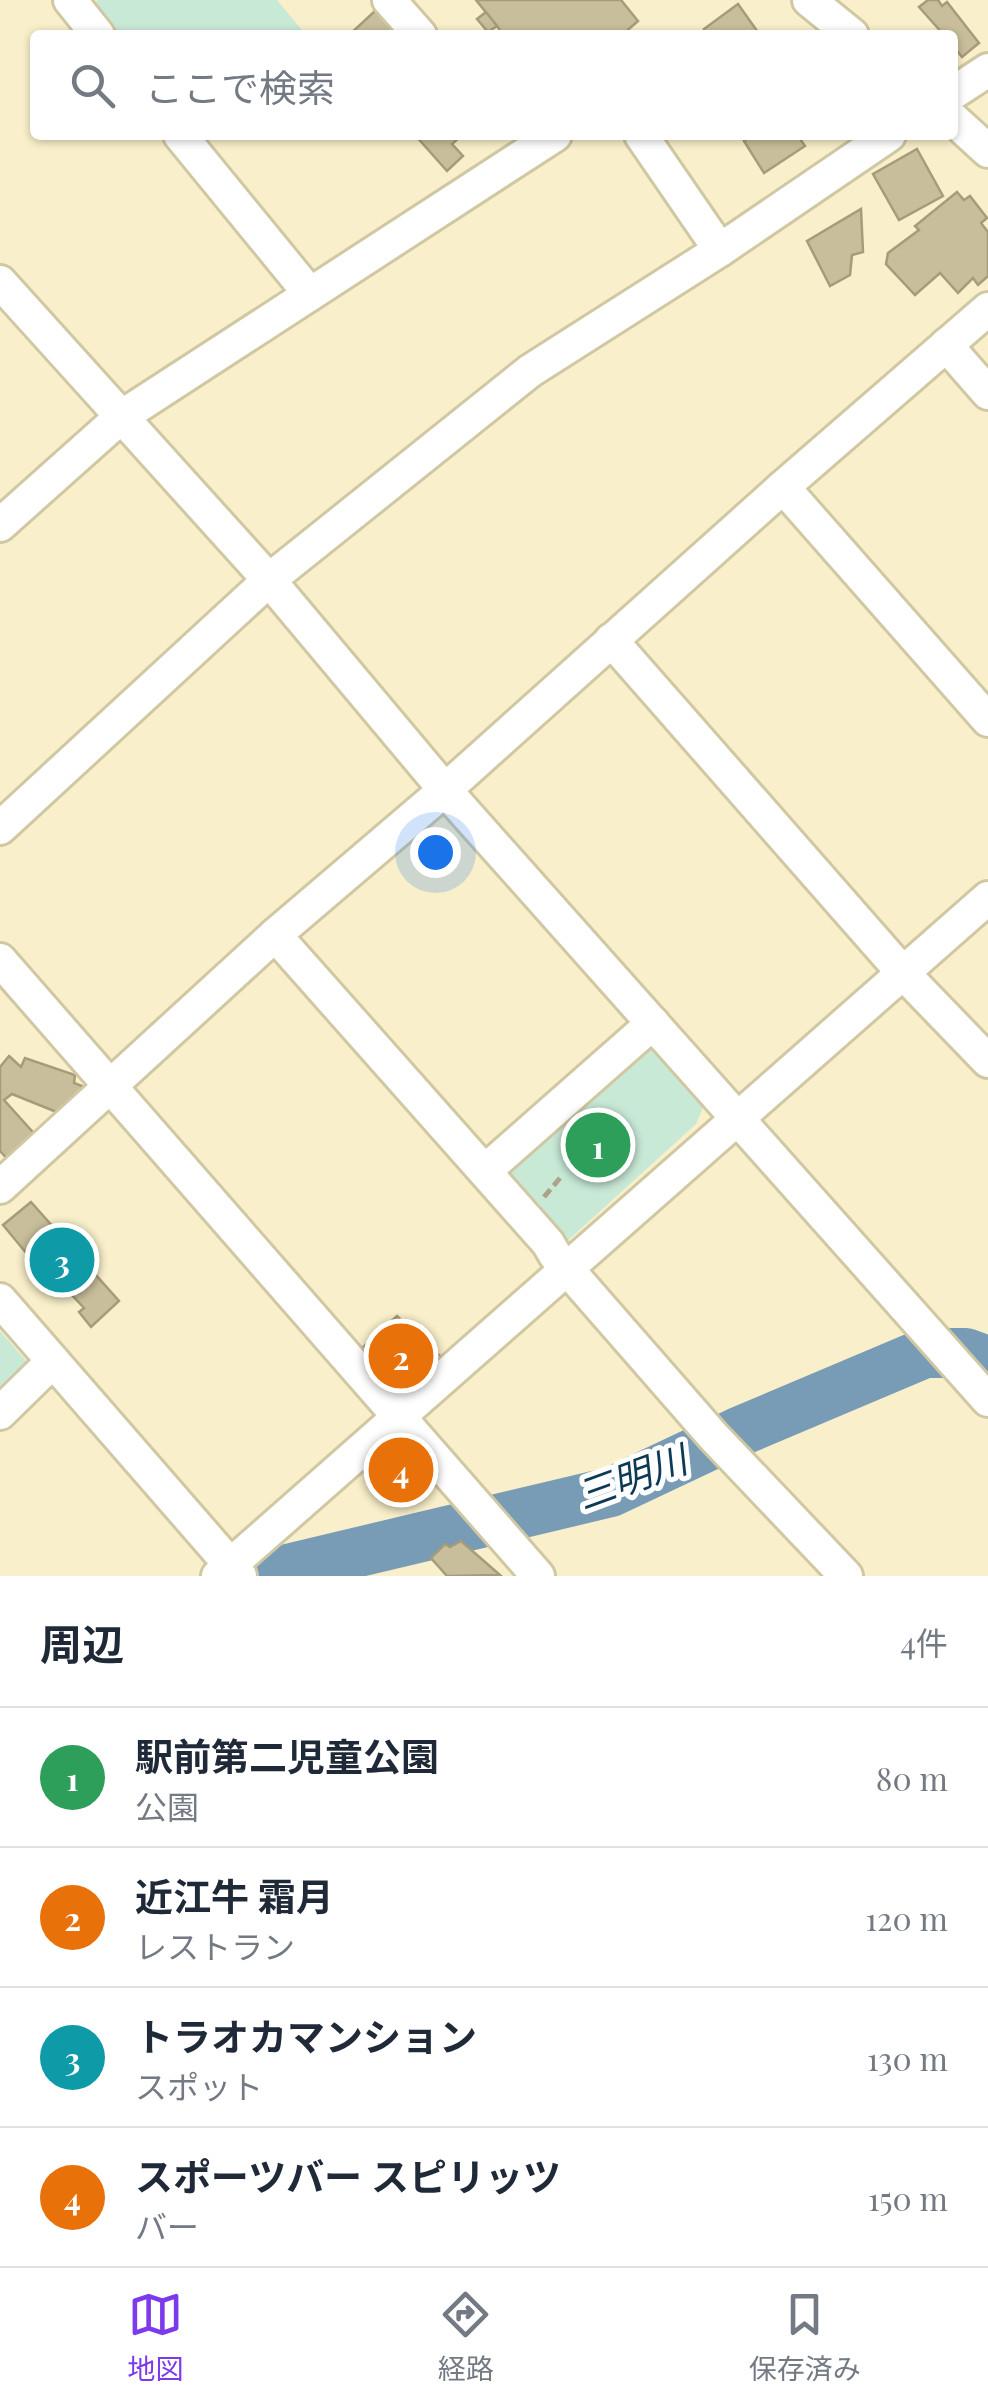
<!DOCTYPE html>
<html lang="ja">
<meta charset="utf-8">
<style>
:root{--surface:#fff;--page:#f6f6f7;--text:#1f2937;--muted:#747a83;--line:#e0e1e3;--accent:#7c3aed}
body{margin:0;font-family:"Playfair Display","Noto Sans JP",serif;background:var(--page);color:var(--text)}
.you{position:absolute;left:435px;top:852px;width:35px;height:35px;margin:-25px;border:8px solid #fff;border-radius:50%;background:#1a73e8;box-shadow:0 0 0 15px #1a73e833}
.badge{display:grid;place-items:center;width:65px;height:65px;border-radius:50%;background:var(--accent);color:#fff;font-size:32px;font-weight:700}
.pin{position:absolute;translate:-50% -50%;border:5px solid #fff;box-shadow:0 2px 10px #0006}
.list{margin:0;padding:0;list-style:none}
h2{display:flex;justify-content:space-between;align-items:center;height:130px;margin:0;padding:0 40px;font-size:42px}
h2 small{font-size:32px;font-weight:400;color:var(--muted)}
.list li{display:grid;grid-template-columns:65px 1fr auto;gap:30px;align-items:center;box-sizing:border-box;height:140px;padding:0 40px;border-top:2px solid var(--line)}
.list b{display:block;font-size:38px;white-space:nowrap}
.list p{margin:0;font-size:32px;white-space:nowrap;color:var(--muted)}
.list em{font-size:32px;font-style:normal;color:var(--muted)}
.icon{flex:none;width:55px;height:55px;fill:none;stroke:currentColor;stroke-width:2;stroke-linecap:round;stroke-linejoin:round}
.map{position:relative;flex:none;width:988px;height:1576px;overflow:hidden}
.search{position:absolute;background:var(--surface);box-shadow:0 2px 8px #0004;left:30px;right:30px;top:30px;height:110px;display:flex;align-items:center;gap:25px;box-sizing:border-box;padding:0 35px;border-radius:10px;color:var(--muted);font-size:38px}
.sheet{height:690px;background:var(--surface)}
nav{display:flex;justify-content:space-around;align-items:center;box-sizing:border-box;height:140px;border-top:2px solid var(--line);background:var(--surface);font-size:28px;color:var(--muted)}
nav a{display:grid;justify-items:center;gap:5px}
nav .on{color:var(--accent)}
.map>svg:first-child{display:block}
.green{fill:#c9e9d7}
.lines{fill:none;stroke-linecap:round;stroke-linejoin:round}
.river{stroke:#799cb6;stroke-width:50}
.building{fill:#c8be9b;stroke:#a59c79;stroke-width:2.5}
.minor-casing{stroke:#d0c7a3;stroke-width:38}
.path{stroke:#aca488;stroke-width:5;stroke-dasharray:10 5;stroke-linecap:butt}
.minor{stroke:#fff;stroke-width:32}
.labels{text-anchor:middle;stroke-width:10;stroke-linejoin:round;paint-order:stroke}
.water-label{font-size:38px;font-style:italic;fill:#0c3954;stroke:#fff}
</style>
<div class="map">
<svg width="988" height="1576" viewBox="0 0 988 1576">
<rect width="100%" height="100%" fill="#f9efca"/>
<!-- green -->
<g class="green">
<polygon points="98,0 277,0 306,35 115,35 91,6"/>
<polygon points="637,1046 654,1048 704,1105 696,1124 564,1244 504,1182 502,1165"/>
<polygon points="0,1331 29,1364 0,1393"/>
</g>
<g class="lines">
<!-- river -->
<polyline class="river" points="262,1575 611,1492 738,1432 925,1353 966,1353 988,1361"/>
</g>
<!-- building -->
<g class="building">
<polygon points="476,0 621,0 638,21 622,35 504,35"/>
<polygon points="928,0 938,0 942,6 947,2 979,43 962,57 953,46 953,35 944,35 919,7"/>
<polygon points="738,4 760,35 708,35 704,29"/>
<polygon points="376,10 398,35 349,35"/>
<polygon points="486,12 497,26 488,32 477,19"/>
<polygon points="415,135 462,135 452,144 463,156 447,171"/>
<polygon points="752,135 797,135 805,146 764,173 744,141"/>
<polygon points="917,149 943,196 899,220 873,174"/>
<polygon points="957,192 964,200 970,196 987,218 981,223 988,232 988,276 978,285 973,278 958,293 940,273 915,295 886,264 888,253 919,230 915,226"/>
<polygon points="861,209 863,252 852,255 850,275 830,286 807,241"/>
<polygon points="9,1056 21,1067 25,1058 75,1075 74,1083 82,1086 79,1105 64,1115 12,1094 4,1100 39,1139 11,1163 0,1151 0,1067"/>
<polygon points="31,1202 119,1301 91,1327 79,1312 84,1308 69,1292 62,1295 42,1272 47,1266 34,1250 27,1254 3,1225"/>
<polygon points="397,1316 444,1360 404,1393 391,1392 358,1352"/>
<polygon points="385,1444 398,1458 406,1449 430,1481 408,1501 370,1460"/>
<polygon points="461,1541 500,1575 447,1576 431,1558 445,1544 450,1547"/>
</g>
<g class="lines">
<!-- minor casing -->
<g class="minor-casing">
<g id="minor">
<polyline points="70,0 98,35"/>
<polyline points="389,0 420,35"/>
<polyline points="809,0 852,35"/>
<polyline points="953,93 988,70"/>
<polyline points="953,119 988,151"/>
<polyline points="180,135 310,294"/>
<polyline points="641,135 720,250"/>
<polyline points="0,282 269,580 445,790 988,1400"/>
<polyline points="946,345 988,393"/>
<polyline points="783,487 988,720"/>
<polyline points="0,525 121,417 555,135"/>
<polyline points="611,640 904,974 988,1061"/>
<polyline points="0,828 269,580 530,371 720,250 889,135"/>
<polyline points="275,935 548,1243 555,1255 713,1436 846,1576"/>
<polyline points="0,960 538,1576"/>
<polyline points="485,1171 653,1023"/>
<polyline points="0,1187 275,935 445,790 783,487 988,309"/>
<polyline points="0,1300 240,1576"/>
<polyline points="0,1413 53,1361"/>
<polyline points="218,1576 988,898"/>
</g>
</g>
<!-- path -->
<polyline class="path" points="544,1197 560,1178"/>
<!-- minor -->
<use href="#minor" class="minor"/>
</g>
<g class="labels">
<!-- water labels -->
<g class="water-label">
<text transform="translate(632 1478) rotate(-20)" y="13">三明川</text>
</g>
</g>
</svg>
<div class="you"></div>
<div class="pin badge" style="left:598px;top:1145px;background:#2e9e5b">1</div>
<div class="pin badge" style="left:401px;top:1356px;background:#e8710a">2</div>
<div class="pin badge" style="left:62px;top:1260px;background:#0f9aa8">3</div>
<div class="pin badge" style="left:401px;top:1470px;background:#e8710a">4</div>
<div class="search"><svg class="icon" aria-label="search" viewBox="0 0 24 24"><circle cx="10" cy="10" r="6"/><path d="M15 15l6 6"/></svg>ここで検索</div>
</div>
<section class="sheet">
<h2>周辺<small>4件</small></h2>
<ul class="list">
<li><span class="badge" style="background:#2e9e5b">1</span><div><b>駅前第二児童公園</b><p>公園</p></div><em>80 m</em></li>
<li><span class="badge" style="background:#e8710a">2</span><div><b>近江牛 霜月</b><p>レストラン</p></div><em>120 m</em></li>
<li><span class="badge" style="background:#0f9aa8">3</span><div><b>トラオカマンション</b><p>スポット</p></div><em>130 m</em></li>
<li><span class="badge" style="background:#e8710a">4</span><div><b>スポーツバー スピリッツ</b><p>バー</p></div><em>150 m</em></li>
</ul>
</section>
<nav>
<a class="on"><svg class="icon" aria-label="map" viewBox="0 0 24 24"><path d="M3 6l6-2 6 2 6-2v14l-6 2-6-2-6 2zM9 4v14M15 6v14"/></svg>地図</a>
<a><svg class="icon" aria-label="directions" viewBox="0 0 24 24"><path d="M12 3l9 9-9 9-9-9zM9 14v-3h6M13 9l2 2-2 2"/></svg>経路</a>
<a><svg class="icon" aria-label="saved" viewBox="0 0 24 24"><path d="M7 4h10v16l-5-4-5 4z"/></svg>保存済み</a>
</nav>
